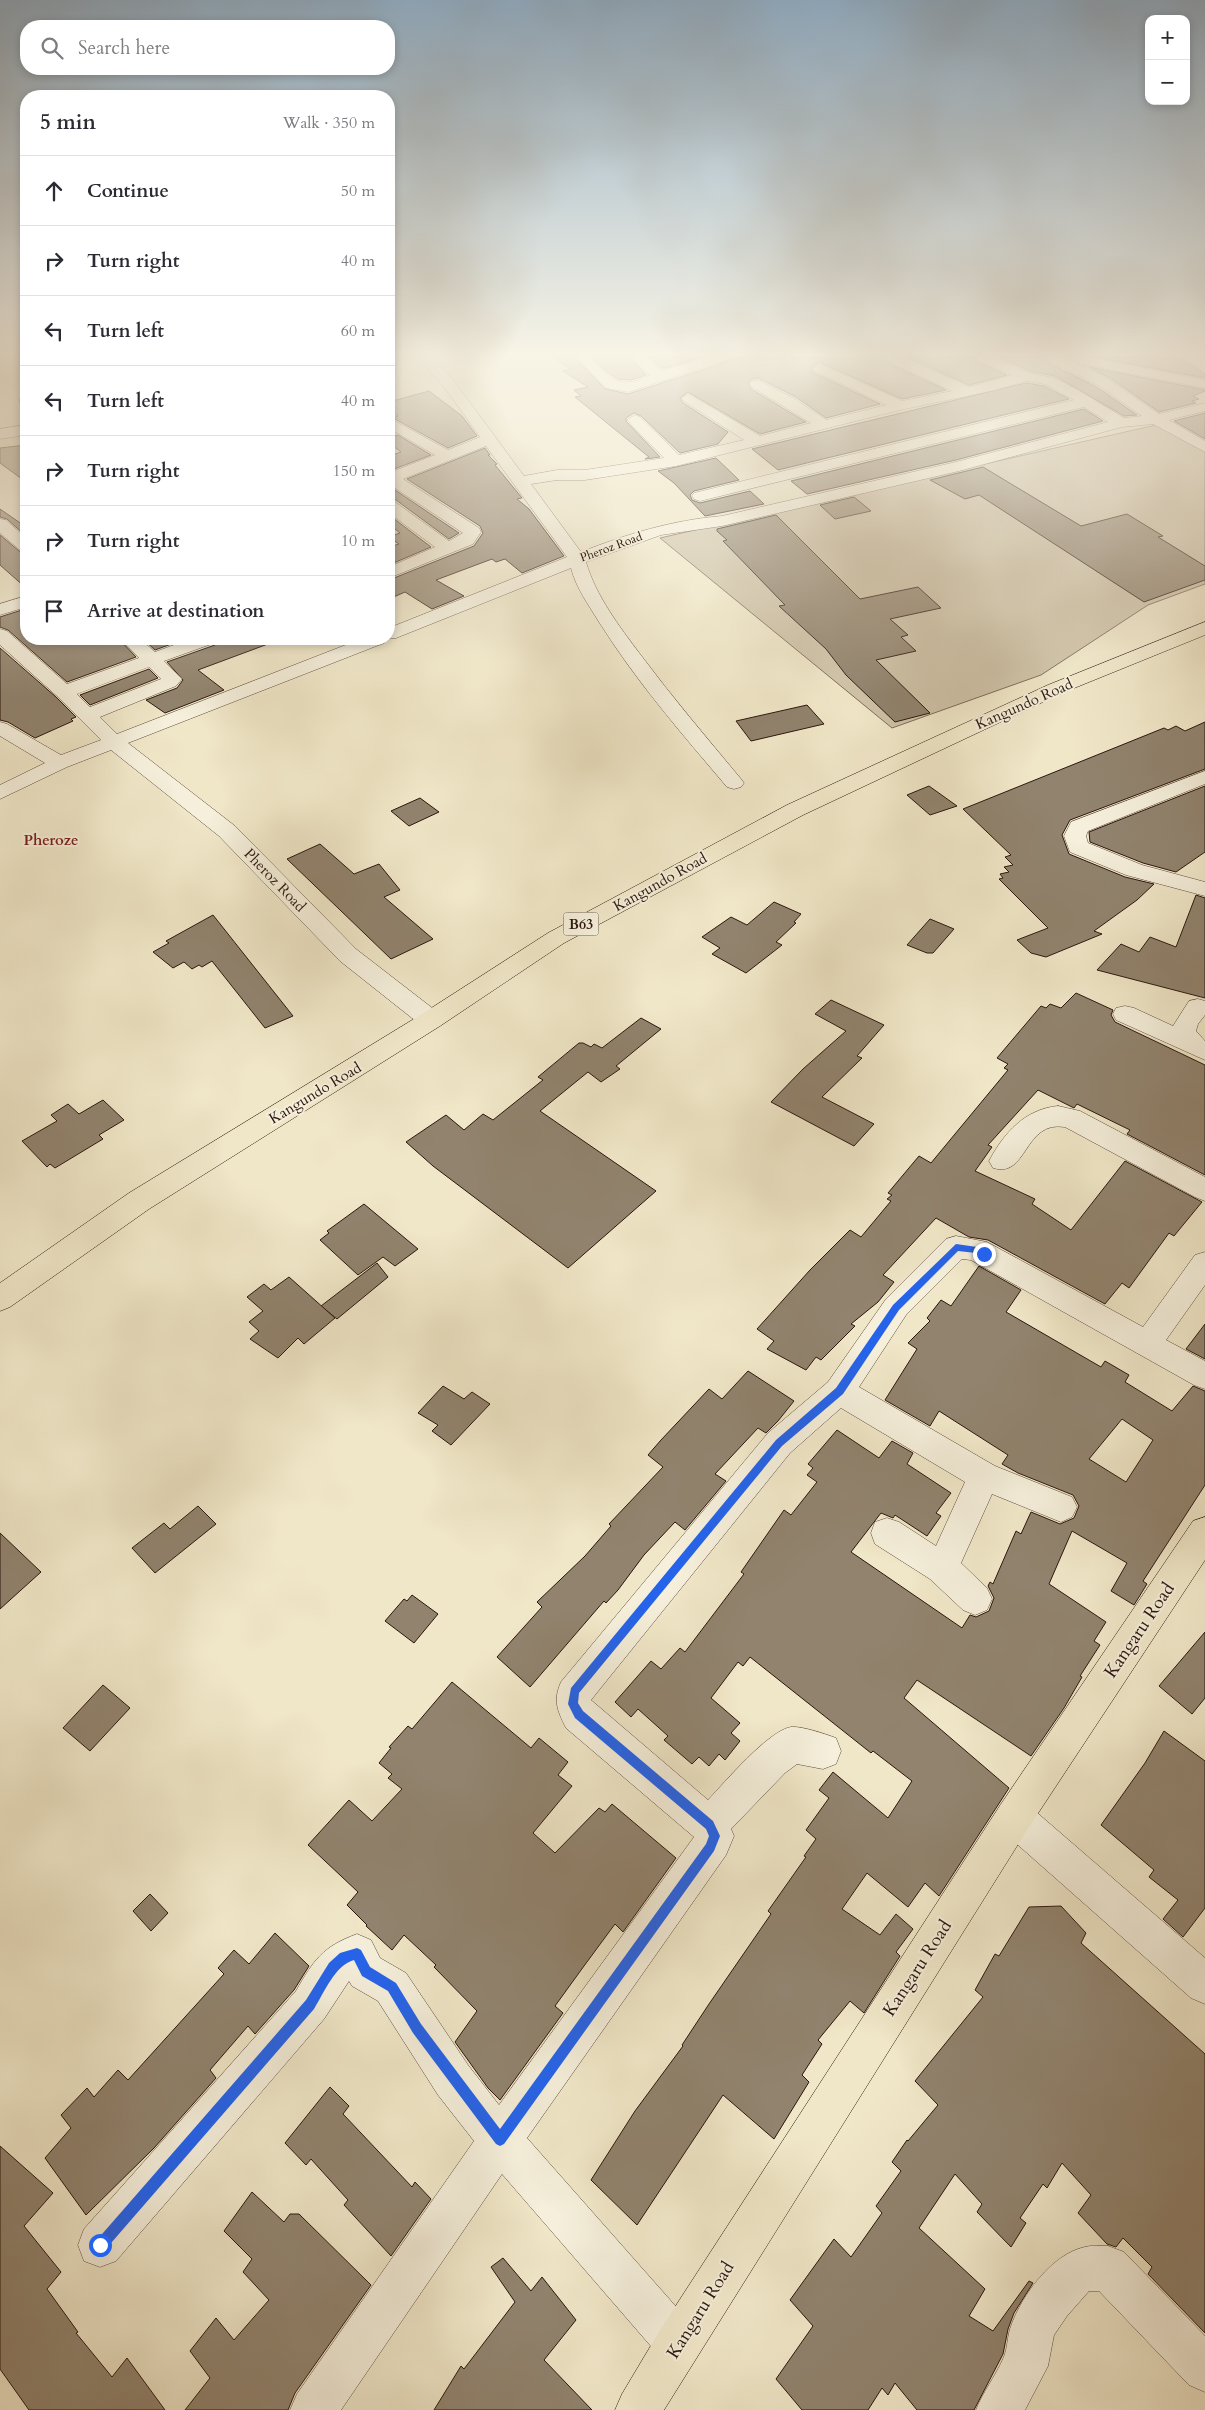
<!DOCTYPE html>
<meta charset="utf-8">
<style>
:root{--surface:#fff;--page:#f7f7f7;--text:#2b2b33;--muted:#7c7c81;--line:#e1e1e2}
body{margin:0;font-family:Cardo,serif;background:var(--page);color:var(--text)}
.controls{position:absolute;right:15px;top:15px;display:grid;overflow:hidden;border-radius:10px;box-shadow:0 2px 8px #0003}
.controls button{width:45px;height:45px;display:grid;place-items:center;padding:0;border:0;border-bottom:1px solid var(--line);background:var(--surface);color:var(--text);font:25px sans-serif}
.stop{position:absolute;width:15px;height:15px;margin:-11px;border:4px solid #2563eb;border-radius:50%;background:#fff}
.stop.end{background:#2563eb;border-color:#fff;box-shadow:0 1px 5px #0008}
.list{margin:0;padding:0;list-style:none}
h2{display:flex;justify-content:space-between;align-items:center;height:65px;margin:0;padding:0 20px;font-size:21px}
h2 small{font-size:16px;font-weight:400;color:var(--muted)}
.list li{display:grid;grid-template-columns:32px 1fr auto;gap:15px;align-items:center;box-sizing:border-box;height:70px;padding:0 20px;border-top:1px solid var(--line)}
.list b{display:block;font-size:19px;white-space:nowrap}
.list em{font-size:16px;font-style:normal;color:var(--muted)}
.icon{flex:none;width:28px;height:28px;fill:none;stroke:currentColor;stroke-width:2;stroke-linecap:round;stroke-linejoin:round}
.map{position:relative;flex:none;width:1205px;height:2410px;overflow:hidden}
.search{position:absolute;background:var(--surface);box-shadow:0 2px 8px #0003;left:20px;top:20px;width:375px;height:55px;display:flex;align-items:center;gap:12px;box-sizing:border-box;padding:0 18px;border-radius:20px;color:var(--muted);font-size:19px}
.panel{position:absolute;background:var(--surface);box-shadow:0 2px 8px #0003;left:20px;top:90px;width:375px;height:555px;border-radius:20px}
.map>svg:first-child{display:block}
.green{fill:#cfc3a8;stroke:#7d6c5a}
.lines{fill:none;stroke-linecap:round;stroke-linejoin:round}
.stream{stroke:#796957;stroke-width:4.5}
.building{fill:#91836e;stroke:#2b160d;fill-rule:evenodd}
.minor-casing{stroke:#5c4a3c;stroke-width:1}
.major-casing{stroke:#2b160d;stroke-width:1}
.highway-casing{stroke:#2b160d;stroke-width:1}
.minor{fill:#f5efdb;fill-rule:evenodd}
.major{fill:#f0e7c8;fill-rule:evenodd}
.highway{fill:#f0e7c8;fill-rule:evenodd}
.route{fill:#2563eb}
.labels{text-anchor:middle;stroke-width:4;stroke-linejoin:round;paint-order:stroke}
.far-street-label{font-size:12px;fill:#2b160d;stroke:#f5efdb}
.shield{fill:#f5efdb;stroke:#68574b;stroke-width:1}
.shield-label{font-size:14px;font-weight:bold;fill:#2b160d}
.street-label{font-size:15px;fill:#2b160d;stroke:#f5efdb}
.far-quarter-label{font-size:15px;font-weight:bold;fill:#7a1f14;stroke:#f5efdb}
.near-street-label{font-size:18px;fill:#2b160d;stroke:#f5efdb}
</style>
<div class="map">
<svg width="1205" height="2410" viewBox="0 0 1205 2410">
<rect width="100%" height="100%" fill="#f0e7c8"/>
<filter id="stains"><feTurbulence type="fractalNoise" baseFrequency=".004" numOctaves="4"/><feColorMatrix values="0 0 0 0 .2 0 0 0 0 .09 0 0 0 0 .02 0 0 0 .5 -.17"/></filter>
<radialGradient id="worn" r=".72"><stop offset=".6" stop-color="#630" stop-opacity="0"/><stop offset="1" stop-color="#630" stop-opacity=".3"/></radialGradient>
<!-- green -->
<polygon class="green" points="1156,425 1205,452 1205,584 1148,605 1041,675 892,728 660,538"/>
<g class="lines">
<!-- stream -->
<polyline class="stream" points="26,398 21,400 26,415"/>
</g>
<!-- building -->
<g class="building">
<polygon points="553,357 574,357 605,389 628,394 727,362 730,357 883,357 886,362 946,390 902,399 819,362 811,368 814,373 880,404 826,418 796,397 758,378 752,379 748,383 751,389 806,422 760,434 688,392 680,398 683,403 728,432 718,444 680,453 641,416 634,413 626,418 626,421 660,457 645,459 649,457 575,397 581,396 574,390 588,387 563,371 570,369"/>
<polygon points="592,357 630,357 646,375 631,380 618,379 606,371"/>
<polygon points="649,357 702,357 665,368 659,366"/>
<polygon points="907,357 975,357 978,362 1007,375 969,385"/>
<polygon points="999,357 1044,357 1047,362 1098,388 1137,415 1124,416 1055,376 1030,371"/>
<polygon points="1095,357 1181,357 1205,374 1205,378"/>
<polygon points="1089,367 1205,390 1205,391 1193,396 1199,399 1192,401 1196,403 1159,412 1110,378"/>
<polygon points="1026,383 1044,386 1069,399 778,470 752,449"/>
<polygon points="429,391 462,416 477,436 448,448 393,418 398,416 389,411 389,402"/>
<polygon points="1084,409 1103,421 956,460 807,494 791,481"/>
<polygon points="1205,413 1205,439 1174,421"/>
<polygon points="398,435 431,455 389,471 389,456 401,452 389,443 389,438"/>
<polygon points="26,445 26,482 0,463 0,448"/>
<polygon points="485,448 490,455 488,455 497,464 495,465 522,498 517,499 529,509 564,556 522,573 505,559 496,562 492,559 436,580 464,596 432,609 405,592 389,599 389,580 474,546 483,533 480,526 407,479"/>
<polygon points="716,458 739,480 694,491 690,495 692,500 700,503 750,491 764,504 705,516 674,483 658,471"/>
<polygon points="983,467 1081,526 1127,514 1163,536 1158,537 1205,566 1205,580 1144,602 979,495 965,499 930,480"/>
<polygon points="389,486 459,533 449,539 396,500 389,498"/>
<polygon points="854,497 871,511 835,519 820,505"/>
<polygon points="0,509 26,527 26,536 7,519 0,517"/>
<polygon points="389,515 431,547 389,565 389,547 399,544 389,537 400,533 389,524"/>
<polygon points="776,515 860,599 918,587 941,608 890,619 908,635 901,637 916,651 876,660 930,713 895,722 846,675 826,649 779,606 785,605 723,541 727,540 717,531 717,529"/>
<polygon points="0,535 19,551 26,553 26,588 0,565"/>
<polygon points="25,609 26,639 119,639 136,657 67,682 8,630 0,627 0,617"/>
<polygon points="143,639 185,639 155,650"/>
<polygon points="218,639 276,639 276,641 198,670 224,690 165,713 146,700 177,688 183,680 167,662 215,645"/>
<polygon points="0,648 56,697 76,717 71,719 73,721 35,738 8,722 0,720"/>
<polygon points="149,669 158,678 90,705 80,695"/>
<polygon points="807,705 824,724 751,741 736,721"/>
<polygon points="1205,722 1205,769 1070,820 1062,835 1069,854 1125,877 1154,884 1137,900 1094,931 1102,934 1046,957 1031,953 1017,940 1048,928 999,879 1003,878 1000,874 1009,872 1004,867 1013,865 1005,857 1011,855 963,809 1164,728 1168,730 1176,726 1185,731"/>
<polygon points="929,786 957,806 930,815 907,795"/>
<polygon points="1205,786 1205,852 1176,872 1143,863 1090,842 1089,832"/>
<polygon points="420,798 439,812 409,826 391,811"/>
<polygon points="320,844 354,874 379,864 400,890 384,897 433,939 391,959 287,859"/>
<polygon points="1196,895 1205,898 1205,998 1097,970 1121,944 1139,952 1150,937 1176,947"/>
<polygon points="774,902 801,914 794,922 796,923 776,942 782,945 746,973 712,954 720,948 702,937 731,917 747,925"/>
<polygon points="213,915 293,1016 265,1028 212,961 202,967 199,965 192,969 184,962 173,968 153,952 169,943 166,941"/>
<polygon points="930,919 954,929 933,953 927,953 907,945"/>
<polygon points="1076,993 1113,1010 1111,1015 1115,1022 1205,1065 1205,1175 1127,1134 1130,1130 1077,1104 1074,1108 1038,1090 988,1145 992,1147 975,1171 1035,1199 1032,1204 1071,1230 1125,1161 1202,1202 1174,1236 1169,1233 1129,1288 1122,1283 1105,1304 988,1240 969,1237 936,1218 883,1275 894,1282 878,1302 851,1324 855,1326 821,1360 816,1357 806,1370 767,1349 774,1341 757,1329 810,1270 850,1230 861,1237 891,1201 887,1199 892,1195 888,1193 919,1156 931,1163 1008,1070 1004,1068 1008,1064 997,1058 1041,1006 1046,1008 1050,1004 1061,1008"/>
<polygon points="831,1000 884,1025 857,1056 862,1058 822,1097 874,1124 854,1146 771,1102 803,1069 846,1031 815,1014"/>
<polygon points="641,1018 661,1029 616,1066 620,1069 601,1082 588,1072 540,1111 656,1191 568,1268 433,1166 406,1142 446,1115 464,1130 483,1114 493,1120 543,1080 538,1077 579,1043 583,1043 591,1047 594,1044 602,1048"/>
<polygon points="103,1100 124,1120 99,1135 103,1139 55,1168 50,1164 47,1167 22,1141 57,1121 51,1115 68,1104 79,1114"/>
<polygon points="364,1204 418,1249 395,1266 383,1257 358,1275 320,1240 329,1233 327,1231"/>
<polygon points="377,1263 388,1277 337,1319 321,1306"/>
<path d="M979,1266L1021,1290L1006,1312L1101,1367L1105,1361L1129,1375L1125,1382L1172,1411L1193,1386L1205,1391V1485L1143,1581L1147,1584L1134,1605L1111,1591L1127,1563L1072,1531L1049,1584L1106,1622L1094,1641L1100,1645L1080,1676L1082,1677L1064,1708L1031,1756L917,1680L904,1698L1009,1788L939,1896L925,1883L908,1907L867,1873L842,1909L880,1935L896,1914L913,1929L896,1952L900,1956L864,2013L850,2001L818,2040L822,2044L802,2075L809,2082L774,2139L723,2095L637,2225L591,2180L635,2111L683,2046L682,2045L709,2004L771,1914L768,1911L806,1857L804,1856L816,1839L806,1830L829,1798L819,1790L833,1772L888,1818L912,1781L873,1751L871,1753L750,1657L743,1666L738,1662L711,1698L740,1723L731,1733L740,1741L725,1760L719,1754L709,1766L699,1757L692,1764L664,1740L668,1736L638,1709L631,1717L615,1702L651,1661L661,1669L680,1648L685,1652L744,1574L741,1572L784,1510L791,1515L817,1482L807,1475L813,1468L808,1464L837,1430L879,1458L892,1441L913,1453L907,1464L951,1493L936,1513L941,1516L927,1536L895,1515L893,1518L881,1513L851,1552L962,1628L970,1615L976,1617L989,1611L994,1598L988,1586L990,1582L993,1584L1016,1531L1021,1534L1031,1512L1060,1524L1074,1518L1079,1506L1073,1495L1018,1473L1002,1464L1008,1455L939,1411L930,1426L885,1400L917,1349L908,1343L930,1321L927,1318L941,1300L951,1306ZM1122,1419L1153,1440L1126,1482L1089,1459Z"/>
<polygon points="289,1277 335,1318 304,1344 298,1338 278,1358 250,1339 259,1331 249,1322 263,1311 247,1297 264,1284 271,1290"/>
<polygon points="1205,1324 1205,1359 1186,1349"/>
<polygon points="748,1371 794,1401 778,1421 766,1433 758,1428 715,1474 726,1481 685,1530 675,1522 644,1555 618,1590 606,1603 604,1601 530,1687 497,1657 542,1607 537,1602 585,1556 611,1526 609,1524 663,1467 648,1455 661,1440 709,1389 722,1399"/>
<polygon points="443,1386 464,1399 472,1392 490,1404 451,1445 432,1431 438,1425 418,1413"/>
<polygon points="198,1506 216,1524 155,1573 132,1548 164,1523 170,1529"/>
<polygon points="0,1533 41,1572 0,1609"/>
<polygon points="412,1595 438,1614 414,1643 385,1621 404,1599 407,1601"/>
<polygon points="1205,1632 1205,1698 1192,1714 1159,1686"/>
<polygon points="452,1682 531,1748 539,1738 568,1762 558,1775 572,1786 533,1833 555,1853 599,1808 605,1812 612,1804 676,1858 623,1932 615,1924 584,1966 555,2006 563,2013 500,2100 488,2088 455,2042 477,2011 434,1967 436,1965 404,1935 392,1950 366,1926 367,1925 347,1905 358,1892 308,1845 349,1800 372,1821 402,1789 388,1778 392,1774 379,1763 391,1748 389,1747 408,1726 412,1729"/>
<polygon points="103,1685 130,1708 90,1751 63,1728"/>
<polygon points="1164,1731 1205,1761 1205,1908 1183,1937 1163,1919 1178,1900 1149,1877 1154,1870 1101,1825 1145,1763"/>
<polygon points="150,1894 168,1913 151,1931 133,1911"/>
<polygon points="1061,1906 1086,1933 1081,1943 1205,2054 1205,2333 1148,2274 1152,2267 1123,2238 1116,2247 1107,2244 1078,2213 1091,2195 1062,2163 1047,2188 1043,2184 1020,2218 1026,2223 1011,2247 977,2212 982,2204 955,2174 919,2228 985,2289 969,2316 993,2331 1029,2281 1033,2283 1014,2313 1008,2329 1003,2354 974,2410 917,2410 895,2383 888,2395 882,2388 868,2410 802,2410 776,2379 813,2326 790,2300 834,2239 851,2257 882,2213 876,2206 901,2171 892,2162 907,2140 908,2141 938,2105 915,2081 983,1997 975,1990 995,1954 999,1956 1029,1907"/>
<polygon points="275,1933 309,1966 294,1990 255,2034 248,2026 210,2070 216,2078 154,2148 86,2215 45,2158 71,2128 61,2115 87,2088 94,2097 118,2070 128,2080 224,1974 218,1968 234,1950 249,1964"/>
<polygon points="330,2087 349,2106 343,2114 412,2187 415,2182 431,2199 391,2256 344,2205 348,2200 311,2159 306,2165 285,2143"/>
<polygon points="0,2146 53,2193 24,2226 61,2272 47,2289 78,2332 76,2333 112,2377 127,2358 165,2410 29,2410 0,2369"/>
<polygon points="252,2192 284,2222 290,2214 299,2214 371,2285 295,2393 288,2410 185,2410 210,2378 190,2351 216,2318 234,2340 269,2300 243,2272 252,2259 224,2231"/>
<polygon points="503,2258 531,2291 542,2277 576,2320 544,2360 592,2410 434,2410 461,2366 464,2369 515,2302 491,2267"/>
</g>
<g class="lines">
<!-- minor casing -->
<g class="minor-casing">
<g id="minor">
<path d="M422,357H433L454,381L524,476L557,470H585L664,458L627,420L635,415L640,417L679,455L744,440L684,401L682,398L689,394L760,436L811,423L752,387L750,384L752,381L757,380L795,399L826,420L886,405L815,371L813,368L820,364L902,401L952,391L887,360L885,357H903L969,387L1012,375L979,360L977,357H995L1029,373L1054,378L1078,390L1124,418L1142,416L1099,386L1048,360L1046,357H1063L1071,361L1072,357H1087L1205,380V388L1076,363L1109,380L1159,414L1205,403V411L1169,420L1205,441V452L1153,424L1122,427L959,471L722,526L661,535L586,562C596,596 619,626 640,654C672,697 707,738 741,779L744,783L741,787L734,789L727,787C682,734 636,681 599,622C588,604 576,588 571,568L396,638L386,639L384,643L128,743L235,826L356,949L440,1014L443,1020L440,1026L431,1029L422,1026L340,961L219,836L111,750L67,767L0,799V785L45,763L0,736V722L7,724L61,755L101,740L57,696L0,645V629L7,631L67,684L139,658L121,639H140L155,652L190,639H216L214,643L164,661L182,679L176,686L100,717L117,734L361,639H389V628L567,557L486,446L403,479L479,528L481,532L473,544L389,578V567L435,547L389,513V500L395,502L449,541L463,533L389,484V473L435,455L389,428V418L448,450L480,437L444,387L422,362L420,359ZM1026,381L1045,384L1074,400L694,493L692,496L694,499L700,501L1084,407L1108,422L956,462L722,516C673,520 627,534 581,552L531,484L557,480H585L676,466L900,410L995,390ZM149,667L161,679L90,707L77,694Z"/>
<path d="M576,357H590C612,381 620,390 651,375L648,374L632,357H647L658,368L665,370L707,357H728L726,360L628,392L606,388Z"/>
<polygon points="26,425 26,435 0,439 0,429"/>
<polygon points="0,519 6,520 26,538 26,551 20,550 0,533"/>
<polygon points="26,596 26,607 0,615 0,604"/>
<polygon points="1205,771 1205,784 1088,831 1086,836 1088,843 1142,865 1205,882 1205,896 1126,875 1070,852 1064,836 1071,822"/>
<polygon points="1198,999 1205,1001 1205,1015 1198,1024 1196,1031 1205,1041 1205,1060 1116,1020 1113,1014 1116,1008 1125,1006 1134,1008 1173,1026 1189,1001"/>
<path d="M1058,1106L1080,1111L1205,1177V1201L1195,1197L1065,1127C1023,1120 1028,1179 993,1168L989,1161C1004,1133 1025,1109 1058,1106Z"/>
<path d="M956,1236L987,1242L1143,1327L1195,1255L1205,1252V1285L1166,1340L1205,1361V1389L1194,1385L971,1260L962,1259L906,1315L859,1387L995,1466L1072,1497L1077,1507L1072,1517L1061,1522L992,1494L961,1563L987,1588L992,1599L987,1610L975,1615L963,1610L930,1579L875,1544L871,1533L875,1522L887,1518L899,1522L936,1546L965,1482L841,1408L790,1453L591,1700L708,1800C725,1782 768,1731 791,1727C802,1726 825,1734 836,1738L841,1751L836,1764L823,1769L797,1764L785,1773L731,1829L734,1836L726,1855L527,2138L694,2327L701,2343L694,2359L678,2366L662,2359L502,2174L341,2410H290L297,2394L474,2141L438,2095L378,2001L352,1986L349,1981L324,2019L116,2261L100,2267L84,2261L78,2245L84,2229L296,1991C314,1960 322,1947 357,1934L371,1940L380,1958L406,1973L468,2065L499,2105L694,1837L566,1728C557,1710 553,1700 561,1682L768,1433L828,1382L886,1299L946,1239Z"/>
<polygon points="1014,1798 1027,1804 1205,1958 1205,2004 1191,1998 1001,1830 995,1817 1001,1804"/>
<path d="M1108,2246L1124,2252L1205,2336V2392L1189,2385L1099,2291H1089L1067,2316L1054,2335L1048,2366L1025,2410H976C983,2392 995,2377 1003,2359C1008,2349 1007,2336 1011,2326C1022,2295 1052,2254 1085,2247C1092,2245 1101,2246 1108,2246Z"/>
</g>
</g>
<!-- major casing -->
<g class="major-casing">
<polygon id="major" points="1205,1517 1205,1560 1027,1830 664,2410 615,2410 622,2394 662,2327 1001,1804 1193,1521"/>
</g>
<!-- highway casing -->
<g class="highway-casing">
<polygon id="highway" points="1205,622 1205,635 1062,693 803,815 564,943 440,1026 149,1209 10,1307 0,1311 0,1283 129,1193 422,1014 548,933 787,805 1048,685"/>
</g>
<!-- minor -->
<use href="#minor" class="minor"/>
<!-- major -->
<use href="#major" class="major"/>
<!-- highway -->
<use href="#highway" class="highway"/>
</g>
<!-- sky -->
<linearGradient id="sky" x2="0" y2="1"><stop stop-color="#90acc2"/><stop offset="0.51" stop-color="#f8f4e6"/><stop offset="1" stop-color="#f8f4e6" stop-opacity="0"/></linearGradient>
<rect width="1205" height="694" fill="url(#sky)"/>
<!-- route -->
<path class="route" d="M956,1244L977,1247L989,1254L984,1257L976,1253L958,1251L899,1310L843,1394L782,1446L579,1693L578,1703L583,1711L713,1821L720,1836L714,1851L504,2144L500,2146L496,2144L413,2033L388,1991L362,1976L354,1960C335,1965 324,1993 314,2009L105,2250L100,2252L96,2250L94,2245L96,2241L306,2000L329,1963L340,1953L357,1948L361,1950L370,1967L396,1983L421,2024L500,2129L706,1844L709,1836L706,1829L575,1718L568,1704L571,1688L776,1440L836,1388L893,1305Z"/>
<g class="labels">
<!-- far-street labels -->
<g class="far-street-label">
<text transform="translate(611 547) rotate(-20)" y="4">Pheroz Road</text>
</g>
<!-- shield labels -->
<rect class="shield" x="563.5" y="912.5" width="35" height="23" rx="4"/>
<g class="shield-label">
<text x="581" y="929">B63</text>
</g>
<!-- street labels -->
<g class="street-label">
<text transform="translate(1024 704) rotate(-24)" y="5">Kangundo Road</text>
<text transform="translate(275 880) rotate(46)" y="5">Pheroz Road</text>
<text transform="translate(660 882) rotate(-29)" y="5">Kangundo Road</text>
<text transform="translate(315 1093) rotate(-31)" y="5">Kangundo Road</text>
</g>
<!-- far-quarter labels -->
<g class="far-quarter-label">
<text x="51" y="845">Pheroze</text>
</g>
<!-- near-street labels -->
<g class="near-street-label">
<text transform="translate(1139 1630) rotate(-56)" y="6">Kangaru Road</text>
<text transform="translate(917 1968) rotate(-57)" y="6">Kangaru Road</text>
<text transform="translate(700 2310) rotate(-58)" y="6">Kangaru Road</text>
</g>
</g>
<rect width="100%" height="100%" filter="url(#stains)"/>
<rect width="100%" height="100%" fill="url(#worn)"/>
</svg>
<div class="controls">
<button>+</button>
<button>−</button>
</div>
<div class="stop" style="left:100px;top:2245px"></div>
<div class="stop end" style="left:984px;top:1254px"></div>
<div class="search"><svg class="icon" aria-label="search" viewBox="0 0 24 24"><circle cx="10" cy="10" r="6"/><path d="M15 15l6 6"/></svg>Search here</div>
<section class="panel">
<h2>5 min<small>Walk · 350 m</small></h2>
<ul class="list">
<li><svg class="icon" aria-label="ahead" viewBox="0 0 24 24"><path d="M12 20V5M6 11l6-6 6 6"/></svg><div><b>Continue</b></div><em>50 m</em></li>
<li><svg class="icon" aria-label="right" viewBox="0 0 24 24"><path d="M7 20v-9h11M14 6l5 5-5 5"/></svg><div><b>Turn right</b></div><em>40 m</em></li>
<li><svg class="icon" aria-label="left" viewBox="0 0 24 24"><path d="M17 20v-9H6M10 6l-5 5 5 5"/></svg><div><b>Turn left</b></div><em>60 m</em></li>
<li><svg class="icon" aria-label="left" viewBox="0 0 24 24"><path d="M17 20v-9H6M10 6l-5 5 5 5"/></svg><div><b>Turn left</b></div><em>40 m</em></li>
<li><svg class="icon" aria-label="right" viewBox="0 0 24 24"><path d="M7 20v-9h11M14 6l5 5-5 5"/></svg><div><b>Turn right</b></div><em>150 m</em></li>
<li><svg class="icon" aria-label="right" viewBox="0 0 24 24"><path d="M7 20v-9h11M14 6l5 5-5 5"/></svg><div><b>Turn right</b></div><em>10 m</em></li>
<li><svg class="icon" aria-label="arrive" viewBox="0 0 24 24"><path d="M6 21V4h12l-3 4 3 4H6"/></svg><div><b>Arrive at destination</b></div></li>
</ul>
</section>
</div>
